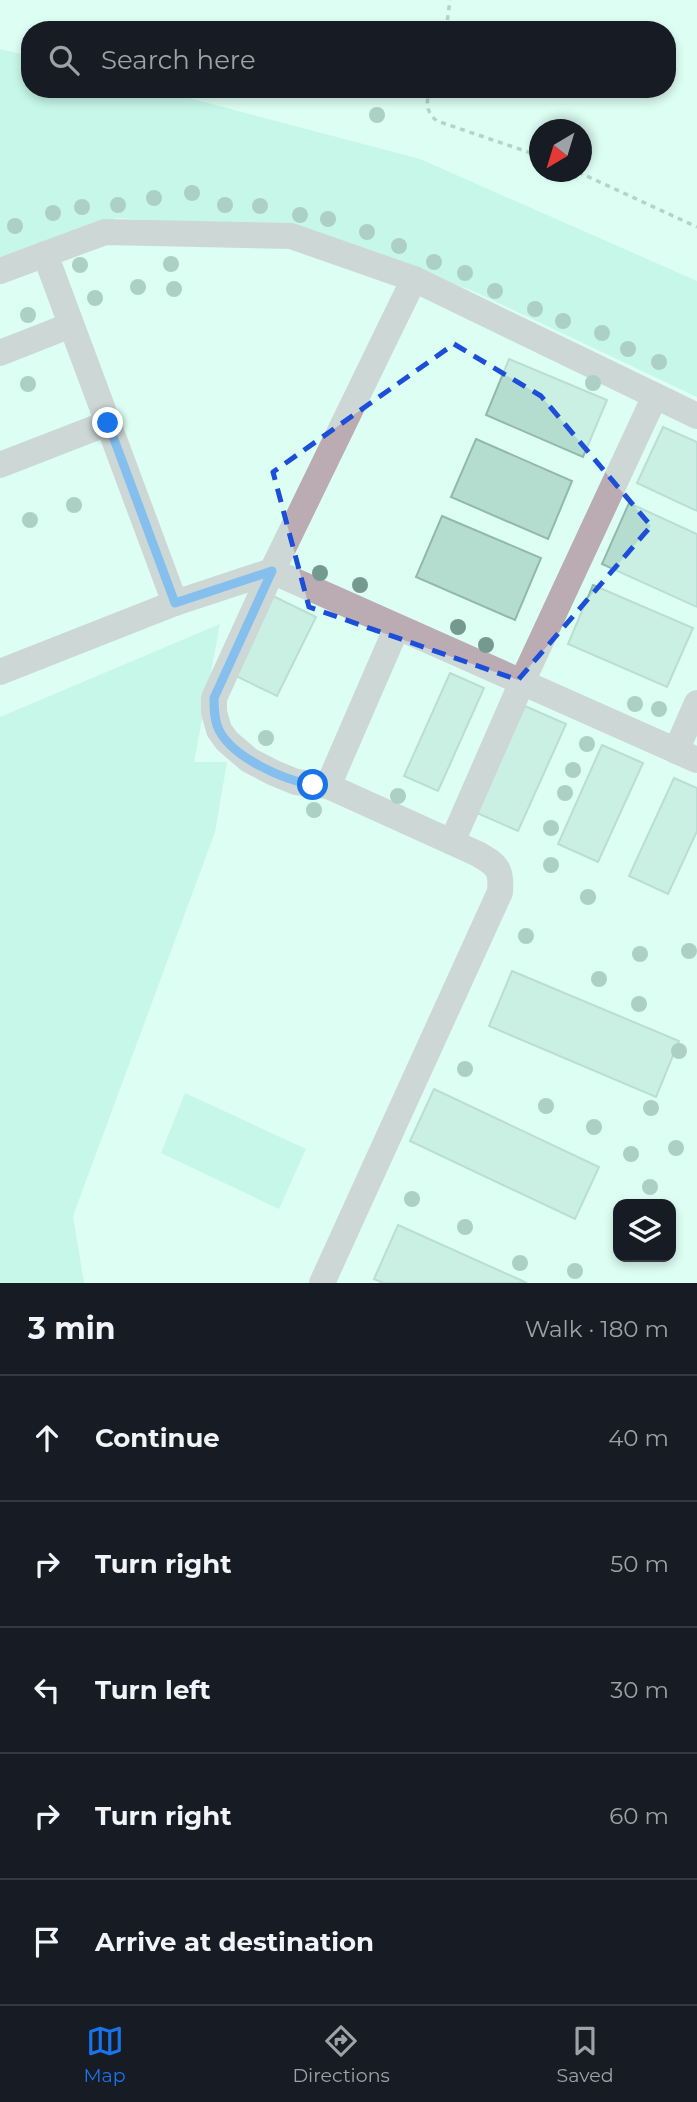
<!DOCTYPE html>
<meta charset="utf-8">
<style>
:root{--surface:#171b24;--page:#20242c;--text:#f1f3f6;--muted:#9ea1a6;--line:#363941;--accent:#1a73e8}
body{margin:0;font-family:Montserrat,sans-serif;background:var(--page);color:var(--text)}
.controls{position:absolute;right:21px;bottom:21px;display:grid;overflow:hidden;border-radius:14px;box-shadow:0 4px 10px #0003}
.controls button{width:63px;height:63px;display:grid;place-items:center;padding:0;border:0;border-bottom:2px solid var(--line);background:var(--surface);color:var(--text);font:35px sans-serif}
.compass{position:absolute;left:529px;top:119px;width:63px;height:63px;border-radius:50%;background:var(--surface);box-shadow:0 4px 10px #0003;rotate:218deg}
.stop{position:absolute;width:21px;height:21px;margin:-16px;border:5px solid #1a73e8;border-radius:50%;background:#fff}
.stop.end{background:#1a73e8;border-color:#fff;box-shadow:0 2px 7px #0008}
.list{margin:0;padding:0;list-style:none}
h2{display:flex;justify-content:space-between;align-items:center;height:91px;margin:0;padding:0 28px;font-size:30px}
h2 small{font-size:23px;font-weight:400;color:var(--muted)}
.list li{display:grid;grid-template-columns:46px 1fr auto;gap:21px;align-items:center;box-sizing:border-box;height:126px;padding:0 28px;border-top:2px solid var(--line)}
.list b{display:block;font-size:26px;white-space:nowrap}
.list em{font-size:23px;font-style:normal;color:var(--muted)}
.icon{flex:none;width:38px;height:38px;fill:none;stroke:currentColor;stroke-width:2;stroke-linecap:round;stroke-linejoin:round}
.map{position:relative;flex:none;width:697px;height:1283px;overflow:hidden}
.search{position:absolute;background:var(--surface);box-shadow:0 4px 10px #0003;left:21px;right:21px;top:21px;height:77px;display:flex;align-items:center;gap:18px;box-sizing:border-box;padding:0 24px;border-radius:28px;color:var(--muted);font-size:26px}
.sheet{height:721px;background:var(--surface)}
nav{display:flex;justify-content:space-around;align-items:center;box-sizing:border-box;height:98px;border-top:2px solid var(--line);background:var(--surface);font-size:19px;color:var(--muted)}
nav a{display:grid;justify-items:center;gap:4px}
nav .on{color:var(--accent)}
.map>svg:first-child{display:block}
.green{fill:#abf0dc}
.building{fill:#b4ddd0;stroke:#91b9ad;stroke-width:2}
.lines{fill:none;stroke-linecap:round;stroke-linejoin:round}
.path{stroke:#87a199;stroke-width:3.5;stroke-dasharray:5 5;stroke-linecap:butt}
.minor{stroke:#bbacb4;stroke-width:26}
.tree{fill:#749a8f}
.route{stroke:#1a73e8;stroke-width:9}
.marked{fill:none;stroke:#1d4ed8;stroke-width:5;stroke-dasharray:14 9;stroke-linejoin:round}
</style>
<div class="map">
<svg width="697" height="1283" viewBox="0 0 697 1283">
<rect width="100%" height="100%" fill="#ddfef3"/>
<!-- green -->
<g class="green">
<polygon points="0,49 30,56 30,89 155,89 420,159 697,281 697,397 473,291 291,228 116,218 0,258"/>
<polygon points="220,624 194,762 227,762 215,832 73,1216 84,1283 0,1283 0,717"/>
<polygon points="185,1093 306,1149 279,1209 161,1153"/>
</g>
<!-- building -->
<g class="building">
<polygon points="509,359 607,400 583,457 486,415"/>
<polygon points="663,427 697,442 697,511 637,483"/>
<polygon points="476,439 572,481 548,539 451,497"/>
<polygon points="629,503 697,534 697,607 602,564"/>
<polygon points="442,516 541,558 515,620 416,577"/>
<polygon points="593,585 693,628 667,687 568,644"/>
<polygon points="273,596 316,617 277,696 234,675"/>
<polygon points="450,673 484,688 438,791 404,776"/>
<polygon points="525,706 566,724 518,831 477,813"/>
<polygon points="602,745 643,763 598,862 558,844"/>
<polygon points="674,778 697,788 697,831 668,894 629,876"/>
<polygon points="512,971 679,1041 656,1097 489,1026"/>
<polygon points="434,1089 599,1167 575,1219 410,1141"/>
<polygon points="398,1225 527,1283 383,1283 374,1279"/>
</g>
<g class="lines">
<!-- path -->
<g class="path">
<polyline points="446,30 450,0"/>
<path d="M431,89C425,102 426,112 437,121L540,156"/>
<polyline points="578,172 697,227"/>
</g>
<!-- minor -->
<g class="minor">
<polyline points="45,254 175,603"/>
<polyline points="0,271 105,232 291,236 414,279 697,416"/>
<polyline points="414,279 272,571 697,760"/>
<polyline points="0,353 71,325"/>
<polyline points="0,465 108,423"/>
<path d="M272,571L214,698V712L219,730L227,741L249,760L274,773L296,782L328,786L478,854C497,865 502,869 500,892L322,1283"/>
<polyline points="0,672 175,603 272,571"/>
<polyline points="676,751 697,703"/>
<polyline points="328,786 397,627"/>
<polyline points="452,842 522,682 655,396"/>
</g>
</g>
<!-- trees -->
<g class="tree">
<circle cx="377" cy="115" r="8"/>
<circle cx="192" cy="193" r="8"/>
<circle cx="154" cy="198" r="8"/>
<circle cx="118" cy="205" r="8"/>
<circle cx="225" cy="205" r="8"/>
<circle cx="260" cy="206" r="8"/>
<circle cx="82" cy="207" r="8"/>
<circle cx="53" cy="213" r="8"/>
<circle cx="300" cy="215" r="8"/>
<circle cx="328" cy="219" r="8"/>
<circle cx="15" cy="226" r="8"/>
<circle cx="367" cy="232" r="8"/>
<circle cx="399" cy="246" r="8"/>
<circle cx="434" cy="262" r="8"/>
<circle cx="171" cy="264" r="8"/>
<circle cx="80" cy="265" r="8"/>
<circle cx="465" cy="273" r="8"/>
<circle cx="138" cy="287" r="8"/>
<circle cx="174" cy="289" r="8"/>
<circle cx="495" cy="291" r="8"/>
<circle cx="95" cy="298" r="8"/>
<circle cx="535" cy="309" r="8"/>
<circle cx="28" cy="315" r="8"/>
<circle cx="563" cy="321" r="8"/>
<circle cx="602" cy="333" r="8"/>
<circle cx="628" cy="349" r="8"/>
<circle cx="659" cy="362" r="8"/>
<circle cx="593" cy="383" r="8"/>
<circle cx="28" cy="384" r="8"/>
<circle cx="74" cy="505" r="8"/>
<circle cx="30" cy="520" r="8"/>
<circle cx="320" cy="573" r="8"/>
<circle cx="360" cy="585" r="8"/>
<circle cx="458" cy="627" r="8"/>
<circle cx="486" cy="645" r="8"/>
<circle cx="635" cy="704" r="8"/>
<circle cx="659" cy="709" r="8"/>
<circle cx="266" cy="738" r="8"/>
<circle cx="587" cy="744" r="8"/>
<circle cx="573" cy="770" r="8"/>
<circle cx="565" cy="793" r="8"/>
<circle cx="398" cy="796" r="8"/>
<circle cx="314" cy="810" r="8"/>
<circle cx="551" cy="828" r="8"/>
<circle cx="551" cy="865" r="8"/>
<circle cx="588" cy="897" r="8"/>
<circle cx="526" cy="936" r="8"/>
<circle cx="689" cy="951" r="8"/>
<circle cx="640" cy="954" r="8"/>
<circle cx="599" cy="979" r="8"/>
<circle cx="639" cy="1004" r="8"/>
<circle cx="679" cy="1051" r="8"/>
<circle cx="465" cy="1069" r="8"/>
<circle cx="546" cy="1106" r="8"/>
<circle cx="651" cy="1108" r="8"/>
<circle cx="594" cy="1127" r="8"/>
<circle cx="676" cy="1148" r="8"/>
<circle cx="631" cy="1154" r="8"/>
<circle cx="650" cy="1187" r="8"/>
<circle cx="412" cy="1199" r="8"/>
<circle cx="465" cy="1227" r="8"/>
<circle cx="520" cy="1263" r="8"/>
<circle cx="575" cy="1271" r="8"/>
</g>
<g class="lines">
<!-- route -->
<path class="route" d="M108,423L175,603L272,571L214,698C214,708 214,720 219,730C233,758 284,780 313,785"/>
</g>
<!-- marked area -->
<path d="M0 0H697V1283H0ZM454,344L541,396L651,526L518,680L309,607L273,472Z" fill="#ddfef3" fill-opacity=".55" fill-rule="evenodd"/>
<path class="marked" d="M454,344L541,396L651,526L518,680L309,607L273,472Z"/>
</svg>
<div class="controls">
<button><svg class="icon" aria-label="layers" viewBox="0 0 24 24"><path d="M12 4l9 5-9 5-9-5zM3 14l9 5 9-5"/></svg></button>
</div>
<svg class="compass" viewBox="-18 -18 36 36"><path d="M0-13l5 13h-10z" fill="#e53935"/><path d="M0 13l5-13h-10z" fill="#9ea1a6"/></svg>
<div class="stop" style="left:313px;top:785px"></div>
<div class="stop end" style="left:108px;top:423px"></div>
<div class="search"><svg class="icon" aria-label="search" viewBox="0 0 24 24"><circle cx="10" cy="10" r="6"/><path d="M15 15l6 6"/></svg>Search here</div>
</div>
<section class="sheet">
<h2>3 min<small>Walk · 180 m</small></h2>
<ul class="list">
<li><svg class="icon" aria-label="ahead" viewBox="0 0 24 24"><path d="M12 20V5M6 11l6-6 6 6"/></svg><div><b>Continue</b></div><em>40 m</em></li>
<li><svg class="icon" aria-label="right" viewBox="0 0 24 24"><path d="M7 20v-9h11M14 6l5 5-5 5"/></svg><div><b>Turn right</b></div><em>50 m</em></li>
<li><svg class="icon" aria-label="left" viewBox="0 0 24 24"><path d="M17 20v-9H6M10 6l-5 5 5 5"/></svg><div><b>Turn left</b></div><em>30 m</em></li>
<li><svg class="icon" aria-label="right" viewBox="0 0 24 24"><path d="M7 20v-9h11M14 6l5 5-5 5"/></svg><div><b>Turn right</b></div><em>60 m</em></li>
<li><svg class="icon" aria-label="arrive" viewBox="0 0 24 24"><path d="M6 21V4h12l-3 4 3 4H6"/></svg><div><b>Arrive at destination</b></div></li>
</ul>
</section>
<nav>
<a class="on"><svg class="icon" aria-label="map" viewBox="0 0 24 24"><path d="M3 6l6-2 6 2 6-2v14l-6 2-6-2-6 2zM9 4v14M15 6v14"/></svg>Map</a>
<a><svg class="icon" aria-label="directions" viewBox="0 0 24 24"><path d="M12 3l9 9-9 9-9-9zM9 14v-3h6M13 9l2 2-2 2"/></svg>Directions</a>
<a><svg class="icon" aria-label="saved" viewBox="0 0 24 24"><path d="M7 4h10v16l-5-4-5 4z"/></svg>Saved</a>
</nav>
